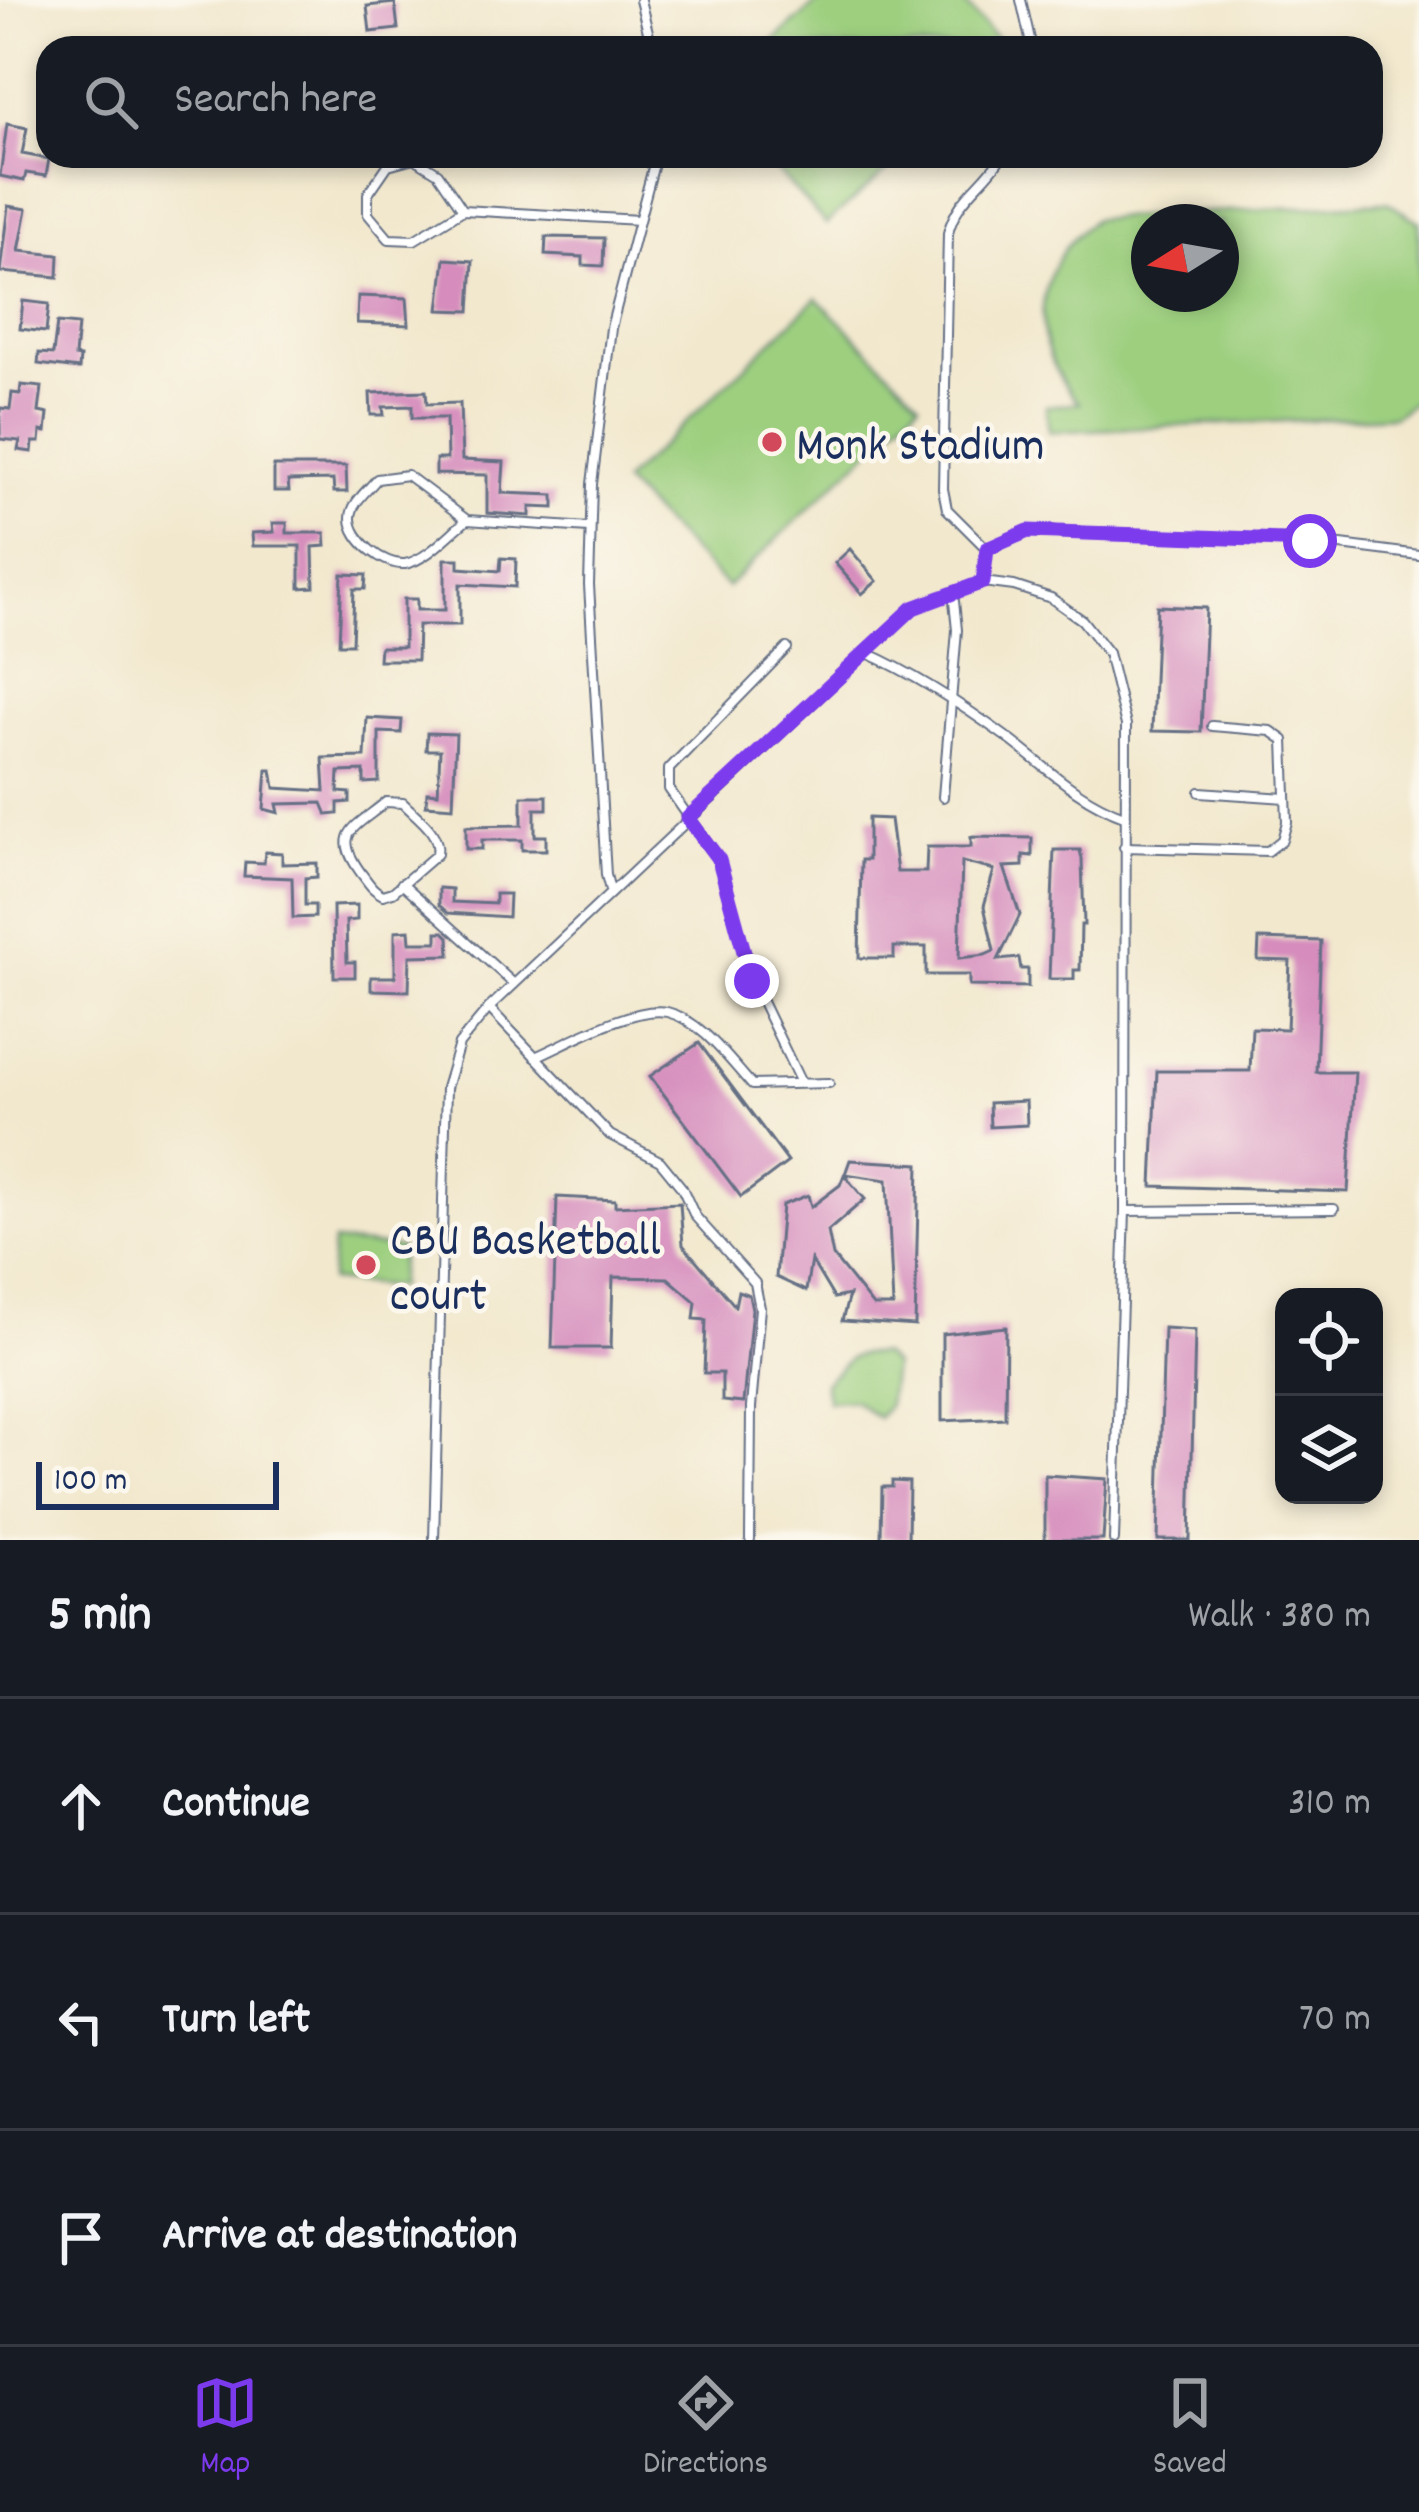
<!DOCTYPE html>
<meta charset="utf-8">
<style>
:root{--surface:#171b24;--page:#20242c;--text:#f1f3f6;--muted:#9ea1a6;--line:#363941;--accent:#7c3aed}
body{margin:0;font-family:Dekko,sans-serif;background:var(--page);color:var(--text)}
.controls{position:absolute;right:36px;bottom:36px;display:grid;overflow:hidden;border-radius:24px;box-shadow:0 6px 18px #0003}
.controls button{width:108px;height:108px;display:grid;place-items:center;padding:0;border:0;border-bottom:3px solid var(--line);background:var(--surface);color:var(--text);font:60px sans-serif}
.compass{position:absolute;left:1131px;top:204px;width:108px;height:108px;border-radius:50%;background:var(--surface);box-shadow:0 6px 18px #0003;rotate:259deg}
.scale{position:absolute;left:36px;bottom:30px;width:243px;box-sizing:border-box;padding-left:12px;border:6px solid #1b2f5e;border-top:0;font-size:33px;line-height:42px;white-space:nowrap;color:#1b2f5e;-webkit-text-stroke:9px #fbf7ec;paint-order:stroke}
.stop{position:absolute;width:36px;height:36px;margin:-27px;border:9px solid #7c3aed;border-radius:50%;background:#fff}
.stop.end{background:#7c3aed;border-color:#fff;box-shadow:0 3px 12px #0008}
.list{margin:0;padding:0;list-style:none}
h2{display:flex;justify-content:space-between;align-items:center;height:156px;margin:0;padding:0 48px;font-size:51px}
h2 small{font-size:39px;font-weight:400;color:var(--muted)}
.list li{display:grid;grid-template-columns:78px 1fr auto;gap:36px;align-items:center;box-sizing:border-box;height:216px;padding:0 48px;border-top:3px solid var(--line)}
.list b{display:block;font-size:45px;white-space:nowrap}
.list em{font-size:39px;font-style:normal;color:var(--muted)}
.icon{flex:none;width:66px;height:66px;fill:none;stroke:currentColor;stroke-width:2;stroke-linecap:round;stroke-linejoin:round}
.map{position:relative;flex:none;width:1419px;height:1540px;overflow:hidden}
.search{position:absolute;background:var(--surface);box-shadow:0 6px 18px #0003;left:36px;right:36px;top:36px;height:132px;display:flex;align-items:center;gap:30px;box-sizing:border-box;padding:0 42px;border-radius:36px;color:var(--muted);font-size:45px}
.sheet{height:804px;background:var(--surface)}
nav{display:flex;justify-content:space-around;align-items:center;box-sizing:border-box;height:168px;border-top:3px solid var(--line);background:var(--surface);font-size:33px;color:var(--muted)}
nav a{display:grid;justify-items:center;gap:6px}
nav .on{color:var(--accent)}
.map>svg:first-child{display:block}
.green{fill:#9dcf7f;stroke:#5c7f6e;stroke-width:3;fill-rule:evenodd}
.building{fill:#d68dbd;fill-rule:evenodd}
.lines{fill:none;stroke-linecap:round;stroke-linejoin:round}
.service-casing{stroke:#667085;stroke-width:12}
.service{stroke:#fff;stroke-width:8}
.route{stroke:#7c3aed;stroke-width:15}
.poi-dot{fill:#d1495b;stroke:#fbf7ec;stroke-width:4.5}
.labels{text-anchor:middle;stroke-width:9;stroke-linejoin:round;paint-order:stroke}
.poi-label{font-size:48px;fill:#1b2f5e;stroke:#fbf7ec;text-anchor:start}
</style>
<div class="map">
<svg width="1419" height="1540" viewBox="0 0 1419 1540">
<rect width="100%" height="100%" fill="#fbf7ec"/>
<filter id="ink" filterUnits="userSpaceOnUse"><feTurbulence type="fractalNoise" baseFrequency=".00833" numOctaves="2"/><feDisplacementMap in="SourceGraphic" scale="24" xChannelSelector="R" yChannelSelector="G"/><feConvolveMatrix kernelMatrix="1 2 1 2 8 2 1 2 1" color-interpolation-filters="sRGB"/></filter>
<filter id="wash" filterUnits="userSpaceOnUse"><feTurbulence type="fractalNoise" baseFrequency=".004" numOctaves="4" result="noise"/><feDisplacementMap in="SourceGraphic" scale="48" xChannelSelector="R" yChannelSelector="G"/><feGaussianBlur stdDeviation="2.7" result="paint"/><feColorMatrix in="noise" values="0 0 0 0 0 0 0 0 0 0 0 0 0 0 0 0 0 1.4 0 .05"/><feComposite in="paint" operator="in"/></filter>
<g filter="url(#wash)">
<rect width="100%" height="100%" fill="#f2e8ce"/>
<!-- green -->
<g class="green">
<polygon points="820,0 961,0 1005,48 766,48"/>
<polygon points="763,156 903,156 826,224"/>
<path d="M1387,202L1419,222V398L1393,416L1049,432L1046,406L1079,403C1026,346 1031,267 1094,219ZM1149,222H1221V294H1149Z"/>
<polygon points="817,298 920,402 727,587 623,482"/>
<polygon points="333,1242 401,1248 398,1287 330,1281"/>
<polygon points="861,1354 881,1354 893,1365 888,1406 878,1418 854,1400 828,1401 824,1383 850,1358"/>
</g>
<g id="blocks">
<!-- building -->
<g class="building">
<polygon points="395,3 398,29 370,32 367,6"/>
<polygon points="7,124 27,128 22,154 49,159 46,176 26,173 24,181 0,176"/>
<polygon points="8,206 27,209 19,251 59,255 58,277 0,272"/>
<polygon points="546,237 604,238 603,266 583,265 583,257 545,255"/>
<polygon points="445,259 473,261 470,311 439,310"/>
<polygon points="358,296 407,298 409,325 357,323"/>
<polygon points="23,301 49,304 46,332 20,329"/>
<polygon points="57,323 78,325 75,356 80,357 79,369 38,364 39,353 53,354"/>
<polygon points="21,385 42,387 39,412 48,414 46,432 41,431 40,442 33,442 32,452 18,450 20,441 0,439 0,408 10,409 12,393 20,394"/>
<polygon points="426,391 427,404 460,403 462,460 504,462 502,493 554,495 554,508 530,507 530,516 487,513 487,475 436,474 436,459 447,459 446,418 412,418 412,406 383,407 384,415 371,415 370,393"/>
<polygon points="274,466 346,466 347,492 334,492 333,480 288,481 289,491 274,491"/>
<polygon points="273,523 287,523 287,533 325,533 326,546 313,547 314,587 300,588 300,546 253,546 252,533 274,532"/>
<polygon points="850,549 877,581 862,594 835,563"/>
<polygon points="501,558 516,559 515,587 460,584 460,625 418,625 417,660 379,660 380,647 404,647 404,599 417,599 417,610 445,610 445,559 459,559 459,568 500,571"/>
<polygon points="342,574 366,575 365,589 354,589 352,644 339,644"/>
<polygon points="1157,606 1206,608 1201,732 1152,731"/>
<polygon points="367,718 402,720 401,733 379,732 379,782 364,783 364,771 339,772 338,792 350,793 350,802 338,803 338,814 327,815 322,803 277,804 279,813 264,809 267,770 272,770 275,788 325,791 323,758 365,757"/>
<polygon points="427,733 456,734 453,807 426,805 427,792 438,793 440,750 426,750"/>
<polygon points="522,796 547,796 547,809 535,809 535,836 546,836 546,850 522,850 522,840 482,840 482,849 466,849 466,826 522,825"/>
<path d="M868,818L890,819L897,872H926L927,847H971V837L1032,838V856L1023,855V866L1004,867L1020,915L998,960L1019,958L1021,969H1028V987L969,986V975H926V947H894V958H859L861,860H868ZM962,862L994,870L984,906L994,951L985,955L959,958Z"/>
<polygon points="1054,850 1080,850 1082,859 1084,925 1081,925 1080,970 1074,970 1074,979 1049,979"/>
<polygon points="265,852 282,853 282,864 317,863 317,877 305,878 305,905 315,905 315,917 293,918 292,878 244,876 245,862 264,863"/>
<polygon points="439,888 452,889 452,902 495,904 495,894 509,894 508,917 448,913 439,905"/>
<polygon points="357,905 357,920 346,921 347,962 355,962 355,977 334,977 333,906"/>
<polygon points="409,930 410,942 437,942 437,932 444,932 449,937 450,955 410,956 409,991 371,990 371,977 395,977 395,931"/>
<polygon points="1259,939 1321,941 1316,1072 1355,1072 1348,1192 1152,1186 1157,1071 1250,1071 1252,1028 1287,1029 1290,961 1258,960"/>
<polygon points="699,1043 788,1162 741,1197 650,1076"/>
<polygon points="1026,1101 1027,1125 990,1127 989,1103"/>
<polygon points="850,1160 919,1164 915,1326 842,1321 849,1295 834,1298 811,1260 806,1291 776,1277 782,1205 808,1195 811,1207 840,1185 844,1175 865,1199 828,1231 833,1256 873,1306 893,1306 887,1180 845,1174"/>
<polygon points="557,1197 615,1200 615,1206 680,1203 683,1245 735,1306 738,1291 749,1295 752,1309 743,1403 722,1401 722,1373 704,1373 706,1320 694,1319 696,1302 668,1278 613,1277 611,1348 552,1348"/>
<polygon points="1006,1327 1005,1418 942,1421 942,1334"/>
<polygon points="1164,1328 1195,1330 1190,1540 1158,1540"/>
<polygon points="1045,1475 1107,1479 1103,1540 1045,1540"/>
<polygon points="892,1481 909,1482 908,1540 881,1537 882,1487 892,1487"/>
</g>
</g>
</g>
<g filter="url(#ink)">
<use href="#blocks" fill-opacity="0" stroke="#667085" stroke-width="3"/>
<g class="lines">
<!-- service casing -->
<g class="service-casing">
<g id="service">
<polyline points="640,0 652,48"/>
<polyline points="1021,0 1032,48"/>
<polyline points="463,210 438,173 414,158 388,165 368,194 368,214 389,239 414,240 463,210 639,220"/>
<path d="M467,520C449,534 427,560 405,564C384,566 351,540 351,518C351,503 368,490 377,479L407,475L467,520L589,528"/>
<path d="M987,549L947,509L943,489L948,233C958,196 982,187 1002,156"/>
<polyline points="983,582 987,549 1028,531 1310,541 1419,555"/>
<polyline points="787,648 669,769 669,789 719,860 752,981 801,1083"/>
<path d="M865,652C915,674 965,707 1009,739C1047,768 1079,800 1124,816"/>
<polyline points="1200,792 1286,798"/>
<polyline points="943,797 957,630 953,592"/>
<path d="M386,802L403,803C418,818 441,833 437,854L393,892L383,895C372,890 369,883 361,873C332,833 353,829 386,802Z"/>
<polyline points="1124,847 1268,851 1282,840 1287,822 1284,740 1271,731 1212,726"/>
<polyline points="402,883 514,984"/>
<polyline points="610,890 606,875 589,585 592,484 611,328 656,156"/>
<polyline points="489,1008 610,1135 660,1161 682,1188 695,1216 755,1283 760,1308 751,1407 750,1540"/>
<path d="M535,1057C567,1043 634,1005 667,1012C701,1020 730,1061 752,1085L829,1083"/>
<polyline points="1125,1211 1334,1209"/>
<polyline points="434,1540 446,1088 459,1044 489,1008 913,608 983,582 1014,586 1051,598 1082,620 1108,653 1126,725 1125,1211 1114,1540"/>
</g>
</g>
<!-- service -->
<use href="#service" class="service"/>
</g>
</g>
<g class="lines" filter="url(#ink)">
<!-- route -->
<polyline class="route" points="752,981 719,860 688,818 913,608 983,582 987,549 1028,531 1310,541"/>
</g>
<!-- markers -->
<g class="poi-dot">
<circle cx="772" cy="442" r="12"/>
<circle cx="366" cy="1265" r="12"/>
</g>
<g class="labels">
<!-- poi labels -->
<g class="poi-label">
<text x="796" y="459">Monk Stadium</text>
<text x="390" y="1254">CBU Basketball<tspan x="390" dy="55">court</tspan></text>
</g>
</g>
</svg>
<div class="controls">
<button><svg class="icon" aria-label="locate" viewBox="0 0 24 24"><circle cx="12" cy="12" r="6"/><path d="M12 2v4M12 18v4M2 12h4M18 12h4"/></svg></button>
<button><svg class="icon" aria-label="layers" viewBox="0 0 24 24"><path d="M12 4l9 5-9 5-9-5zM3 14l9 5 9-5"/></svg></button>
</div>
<svg class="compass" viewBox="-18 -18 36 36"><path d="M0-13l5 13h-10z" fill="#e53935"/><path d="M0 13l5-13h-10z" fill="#9ea1a6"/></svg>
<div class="scale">100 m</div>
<div class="stop" style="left:1310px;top:541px"></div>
<div class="stop end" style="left:752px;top:981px"></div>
<div class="search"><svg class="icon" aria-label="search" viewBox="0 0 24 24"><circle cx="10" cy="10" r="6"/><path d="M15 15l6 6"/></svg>Search here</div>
</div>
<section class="sheet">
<h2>5 min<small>Walk · 380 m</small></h2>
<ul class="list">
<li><svg class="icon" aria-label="ahead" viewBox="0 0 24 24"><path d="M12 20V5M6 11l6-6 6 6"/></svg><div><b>Continue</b></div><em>310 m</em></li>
<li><svg class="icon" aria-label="left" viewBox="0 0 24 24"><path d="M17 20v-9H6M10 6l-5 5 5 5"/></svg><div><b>Turn left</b></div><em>70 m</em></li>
<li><svg class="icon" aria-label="arrive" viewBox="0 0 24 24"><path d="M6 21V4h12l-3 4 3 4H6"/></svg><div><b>Arrive at destination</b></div></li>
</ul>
</section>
<nav>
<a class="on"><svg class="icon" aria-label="map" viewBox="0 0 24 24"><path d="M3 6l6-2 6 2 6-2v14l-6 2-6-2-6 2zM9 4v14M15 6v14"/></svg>Map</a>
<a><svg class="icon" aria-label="directions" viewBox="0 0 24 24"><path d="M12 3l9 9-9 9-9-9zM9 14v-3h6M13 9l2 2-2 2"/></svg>Directions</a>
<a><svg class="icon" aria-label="saved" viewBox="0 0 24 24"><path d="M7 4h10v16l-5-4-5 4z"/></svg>Saved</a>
</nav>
